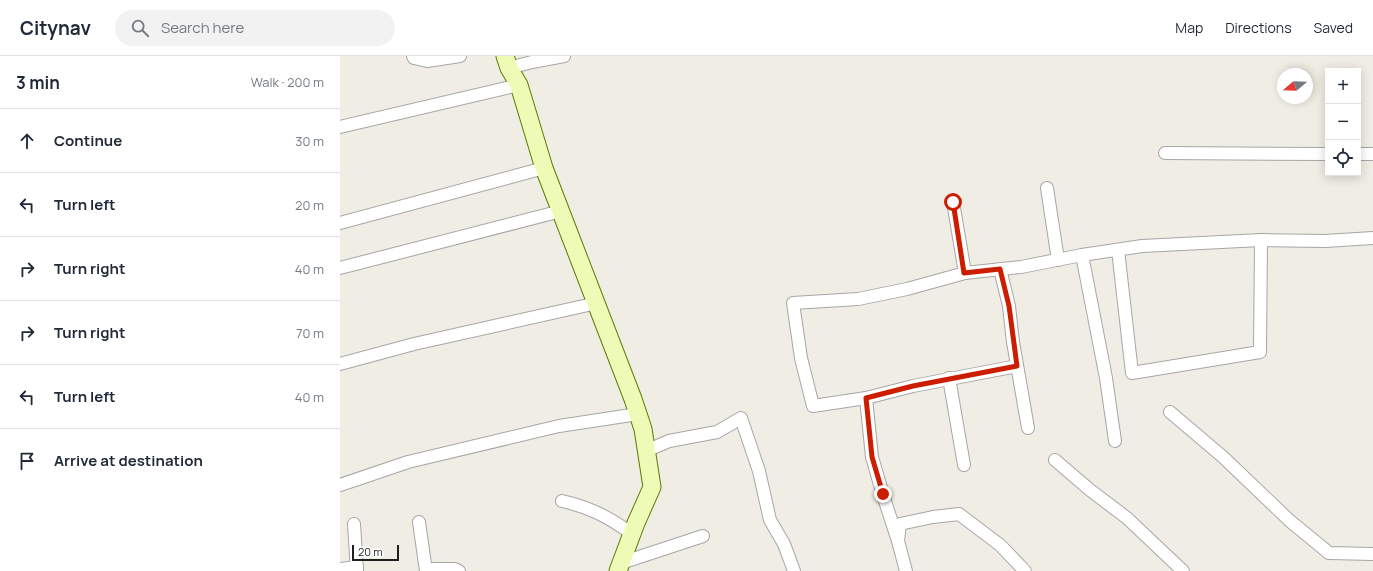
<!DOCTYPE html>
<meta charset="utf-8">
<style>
:root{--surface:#fff;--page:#f2f2f3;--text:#1f2937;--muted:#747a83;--line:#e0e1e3}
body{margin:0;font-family:Manrope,sans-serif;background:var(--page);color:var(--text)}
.controls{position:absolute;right:12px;top:12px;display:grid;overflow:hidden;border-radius:0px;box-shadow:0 2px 10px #0003}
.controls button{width:36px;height:36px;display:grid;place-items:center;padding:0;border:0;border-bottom:1px solid var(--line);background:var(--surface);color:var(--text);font:20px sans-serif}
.compass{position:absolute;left:937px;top:12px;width:36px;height:36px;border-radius:50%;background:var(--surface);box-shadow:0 2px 10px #0003;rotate:251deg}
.scale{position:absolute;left:12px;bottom:10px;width:47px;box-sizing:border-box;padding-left:4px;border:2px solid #1f1f1f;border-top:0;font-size:11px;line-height:14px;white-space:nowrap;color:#1f1f1f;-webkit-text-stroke:3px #fff;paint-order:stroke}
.stop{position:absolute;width:12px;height:12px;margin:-9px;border:3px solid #cd1d00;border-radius:50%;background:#fff}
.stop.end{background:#cd1d00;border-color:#fff;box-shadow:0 1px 4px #0008}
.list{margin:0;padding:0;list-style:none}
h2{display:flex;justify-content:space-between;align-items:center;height:52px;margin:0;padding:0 16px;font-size:17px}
h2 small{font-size:13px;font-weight:400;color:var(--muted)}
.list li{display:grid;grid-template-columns:26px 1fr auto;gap:12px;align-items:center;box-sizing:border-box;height:64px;padding:0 16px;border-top:1px solid var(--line)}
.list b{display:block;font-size:15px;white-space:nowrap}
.list em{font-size:13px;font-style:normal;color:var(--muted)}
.icon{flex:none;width:22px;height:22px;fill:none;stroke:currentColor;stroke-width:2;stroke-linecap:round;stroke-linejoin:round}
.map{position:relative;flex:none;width:1033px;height:515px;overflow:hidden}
header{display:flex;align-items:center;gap:24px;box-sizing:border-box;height:56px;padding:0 20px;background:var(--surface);border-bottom:1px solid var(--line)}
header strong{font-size:19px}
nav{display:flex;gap:22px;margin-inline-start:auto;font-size:14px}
.search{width:280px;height:36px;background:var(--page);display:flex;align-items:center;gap:10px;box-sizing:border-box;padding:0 14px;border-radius:22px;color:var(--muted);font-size:15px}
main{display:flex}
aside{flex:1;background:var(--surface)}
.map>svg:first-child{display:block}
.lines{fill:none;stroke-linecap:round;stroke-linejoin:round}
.street-casing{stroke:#a6a6a6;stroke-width:14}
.secondary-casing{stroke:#5c7902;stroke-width:19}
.street{stroke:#fff;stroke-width:12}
.secondary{stroke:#eefbb7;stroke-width:17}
.route{stroke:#cd1d00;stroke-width:5}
</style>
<header>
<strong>Citynav</strong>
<div class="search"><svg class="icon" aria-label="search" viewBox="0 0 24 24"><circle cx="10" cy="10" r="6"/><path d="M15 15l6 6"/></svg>Search here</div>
<nav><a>Map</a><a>Directions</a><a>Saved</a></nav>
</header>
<main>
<aside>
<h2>3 min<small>Walk · 200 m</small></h2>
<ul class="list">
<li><svg class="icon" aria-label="ahead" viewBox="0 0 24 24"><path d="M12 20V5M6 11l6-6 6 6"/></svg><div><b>Continue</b></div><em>30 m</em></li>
<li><svg class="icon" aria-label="left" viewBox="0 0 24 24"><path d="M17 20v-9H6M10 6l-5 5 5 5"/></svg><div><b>Turn left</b></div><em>20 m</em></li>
<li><svg class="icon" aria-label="right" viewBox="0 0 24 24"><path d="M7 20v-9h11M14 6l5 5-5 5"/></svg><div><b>Turn right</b></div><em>40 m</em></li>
<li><svg class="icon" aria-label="right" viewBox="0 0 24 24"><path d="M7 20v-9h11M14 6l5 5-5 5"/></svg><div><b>Turn right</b></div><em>70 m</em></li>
<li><svg class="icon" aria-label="left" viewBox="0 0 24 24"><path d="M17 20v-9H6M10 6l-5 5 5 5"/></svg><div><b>Turn left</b></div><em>40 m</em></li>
<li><svg class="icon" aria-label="arrive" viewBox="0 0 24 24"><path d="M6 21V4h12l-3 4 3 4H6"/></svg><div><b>Arrive at destination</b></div></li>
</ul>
</aside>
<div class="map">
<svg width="1033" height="515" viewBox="0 0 1033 515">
<rect width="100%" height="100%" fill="#f0eee4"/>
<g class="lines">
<!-- street casing -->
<g class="street-casing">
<g id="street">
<polyline points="73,0 74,2 87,5 120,0"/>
<polyline points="169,12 192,6 224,0"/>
<polyline points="0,71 179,29"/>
<polyline points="825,97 988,98"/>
<polyline points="1018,98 1033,98"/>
<polyline points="707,132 718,204"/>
<polyline points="613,146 625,217"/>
<polyline points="0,167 204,112"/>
<polyline points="778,194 792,317 920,296 921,184"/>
<polyline points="742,199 766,322 775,385"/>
<polyline points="0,212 221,155"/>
<polyline points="660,213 669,250 673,286 688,372"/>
<polyline points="0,308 74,288 257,247"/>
<polyline points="677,310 573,330 526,342 473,350 461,302 453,247 518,243 567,233 625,217 681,211 742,199 802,190 921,184 985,185 1033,182"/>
<polyline points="609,322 624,409"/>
<polyline points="526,342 532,401 543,439 557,482"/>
<polyline points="830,356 883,401 950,465 989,497 1033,498"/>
<polyline points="306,395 329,385 377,376 401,362 419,415 430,464 444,488 454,515"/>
<polyline points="715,404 750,434 787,462 843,515"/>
<polyline points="0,429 68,406 219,370 298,358"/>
<path d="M222,445C249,451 269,461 292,478"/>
<polyline points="79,466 86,515"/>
<polyline points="14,468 17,515"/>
<polyline points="281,507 363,480"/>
<polyline points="0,513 17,511"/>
<polyline points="86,513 115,513 119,515"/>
<polyline points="566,515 558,485 560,468 593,461 619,458 660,489 685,515"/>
</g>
</g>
<!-- secondary casing -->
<g class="secondary-casing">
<polyline id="secondary" points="165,0 169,12 179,29 204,112 293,343 303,373 312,431 296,467 278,515"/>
</g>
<!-- street -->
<use href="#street" class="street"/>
<!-- secondary -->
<use href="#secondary" class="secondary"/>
</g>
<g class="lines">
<!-- route -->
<polyline class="route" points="543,438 532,401 526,342 573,330 677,310 669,250 660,213 624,217 613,146"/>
</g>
</svg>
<div class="controls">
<button>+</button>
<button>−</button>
<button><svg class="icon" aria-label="locate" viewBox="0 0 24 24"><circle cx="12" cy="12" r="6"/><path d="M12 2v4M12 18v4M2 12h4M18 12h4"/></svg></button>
</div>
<svg class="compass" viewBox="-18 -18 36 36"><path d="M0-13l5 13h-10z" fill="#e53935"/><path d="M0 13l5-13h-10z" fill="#747a83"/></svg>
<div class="scale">20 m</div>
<div class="stop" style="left:613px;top:146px"></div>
<div class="stop end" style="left:543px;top:438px"></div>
</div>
</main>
